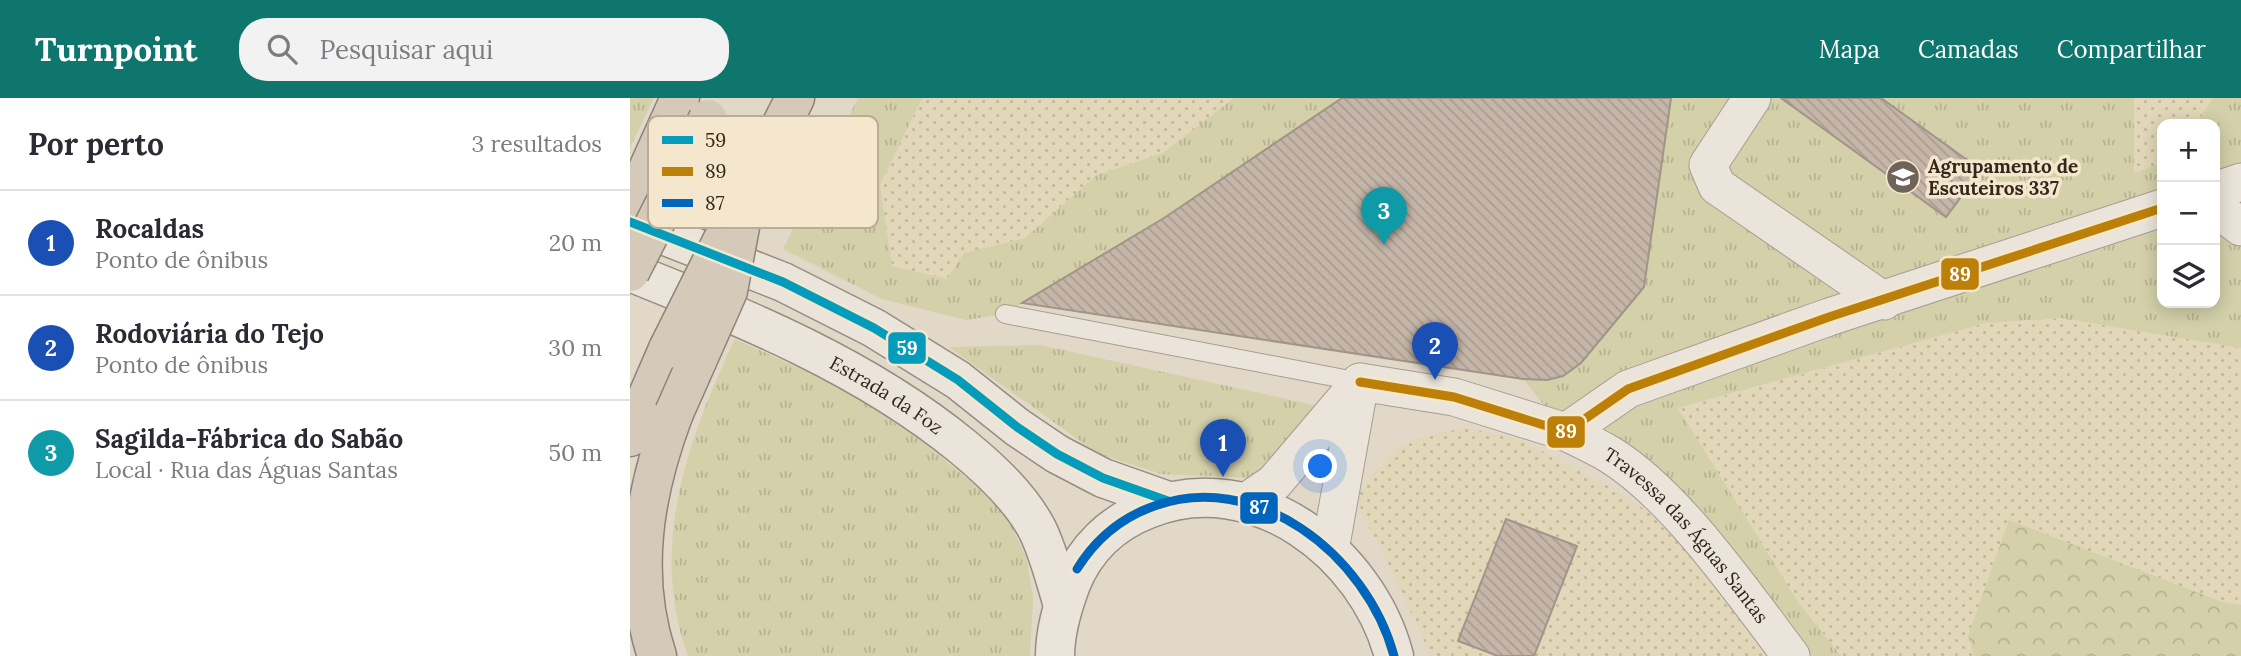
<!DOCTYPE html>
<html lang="pt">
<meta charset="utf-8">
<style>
:root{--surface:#fff;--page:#f2f2f3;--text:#2b2b33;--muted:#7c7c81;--line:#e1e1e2;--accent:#0f766e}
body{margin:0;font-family:Lora,serif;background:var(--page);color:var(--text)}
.controls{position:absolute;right:21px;top:21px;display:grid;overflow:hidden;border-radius:14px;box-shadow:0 4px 18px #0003}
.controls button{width:63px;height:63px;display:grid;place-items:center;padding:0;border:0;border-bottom:2px solid var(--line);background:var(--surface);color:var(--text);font:35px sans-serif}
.you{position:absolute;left:691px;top:369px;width:24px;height:24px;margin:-18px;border:5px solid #fff;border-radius:50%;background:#1a73e8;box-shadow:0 0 0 10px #1a73e833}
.badge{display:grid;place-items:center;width:46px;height:46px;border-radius:50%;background:var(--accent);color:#fff;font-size:23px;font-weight:700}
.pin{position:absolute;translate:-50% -58px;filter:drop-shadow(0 2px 4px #0008)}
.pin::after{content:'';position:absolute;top:37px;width:24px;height:21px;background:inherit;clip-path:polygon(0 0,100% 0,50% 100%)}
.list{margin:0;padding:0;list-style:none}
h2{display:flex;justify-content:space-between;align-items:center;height:91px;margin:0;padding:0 28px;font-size:30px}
h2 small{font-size:23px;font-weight:400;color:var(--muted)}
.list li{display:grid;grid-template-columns:46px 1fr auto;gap:21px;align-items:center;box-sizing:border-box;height:105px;padding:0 28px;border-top:2px solid var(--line)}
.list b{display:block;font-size:26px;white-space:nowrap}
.list p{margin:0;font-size:23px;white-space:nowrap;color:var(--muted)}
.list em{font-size:23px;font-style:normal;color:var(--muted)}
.icon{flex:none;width:38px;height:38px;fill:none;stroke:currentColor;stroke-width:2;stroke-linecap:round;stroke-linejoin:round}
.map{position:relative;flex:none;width:1611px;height:558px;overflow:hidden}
header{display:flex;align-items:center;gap:42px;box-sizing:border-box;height:98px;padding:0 35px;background:var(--accent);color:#fff}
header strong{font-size:33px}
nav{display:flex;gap:38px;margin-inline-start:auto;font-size:24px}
.search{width:490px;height:63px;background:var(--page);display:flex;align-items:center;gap:18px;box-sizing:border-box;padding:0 24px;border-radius:28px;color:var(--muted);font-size:26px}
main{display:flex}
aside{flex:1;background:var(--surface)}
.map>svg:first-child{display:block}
.farmland{fill:url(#farmland-dots)}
.grass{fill:url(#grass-tufts)}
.forest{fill:url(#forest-crowns)}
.building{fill:url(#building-back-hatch);stroke:#a19488;stroke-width:2}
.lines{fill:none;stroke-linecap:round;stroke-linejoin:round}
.lane-casing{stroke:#a69d92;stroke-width:20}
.street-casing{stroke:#a69d92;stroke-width:39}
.secondary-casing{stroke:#968d82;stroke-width:41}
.highway-casing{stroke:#8c8379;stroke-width:41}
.lane{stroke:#eae4da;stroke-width:18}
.street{stroke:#eae4da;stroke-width:37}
.secondary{stroke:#eae4da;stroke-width:38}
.highway{stroke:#d5c9b9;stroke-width:38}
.highway-bridge-casing{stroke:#8c8379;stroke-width:41;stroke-linecap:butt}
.highway-bridge{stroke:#d5c9b9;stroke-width:38}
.bus-1-casing{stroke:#f4e7cd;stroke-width:14}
.bus-2-casing{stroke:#f4e7cd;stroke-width:14}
.bus-3-casing{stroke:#f4e7cd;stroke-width:14}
.bus-1{stroke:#059cbc;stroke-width:9}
.bus-2{stroke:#bc8008;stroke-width:9}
.bus-3{stroke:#0065bd;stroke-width:9}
.labels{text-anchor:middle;stroke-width:7;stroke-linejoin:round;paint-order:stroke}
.poi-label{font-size:19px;font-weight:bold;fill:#33261b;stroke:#f4e7cd;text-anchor:start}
.street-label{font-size:19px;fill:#33261b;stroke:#f4e7cd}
.key{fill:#f4e7cd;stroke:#baad98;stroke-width:2}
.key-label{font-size:19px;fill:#33261b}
.line-badge{stroke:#f4e7cd;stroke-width:2.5}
.badge-label{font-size:19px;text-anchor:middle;font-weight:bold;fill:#fff}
</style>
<header>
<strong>Turnpoint</strong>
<div class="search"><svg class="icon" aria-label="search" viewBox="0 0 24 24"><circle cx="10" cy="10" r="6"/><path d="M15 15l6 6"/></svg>Pesquisar aqui</div>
<nav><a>Mapa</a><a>Camadas</a><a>Compartilhar</a></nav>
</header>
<main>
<aside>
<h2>Por perto<small>3 resultados</small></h2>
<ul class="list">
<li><span class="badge" style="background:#1a4fb4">1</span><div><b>Rocaldas</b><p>Ponto de ônibus</p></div><em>20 m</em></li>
<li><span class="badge" style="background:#1a4fb4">2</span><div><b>Rodoviária do Tejo</b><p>Ponto de ônibus</p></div><em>30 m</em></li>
<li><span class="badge" style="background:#0f9aa8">3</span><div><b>Sagilda-Fábrica do Sabão</b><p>Local · Rua das Águas Santas</p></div><em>50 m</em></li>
</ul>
</aside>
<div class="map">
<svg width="1611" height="558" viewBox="0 0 1611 558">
<defs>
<pattern id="farmland-dots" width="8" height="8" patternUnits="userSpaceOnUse" patternTransform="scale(1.75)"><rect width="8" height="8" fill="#e2d7b8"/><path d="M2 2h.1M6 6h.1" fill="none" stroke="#c2b89e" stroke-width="1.8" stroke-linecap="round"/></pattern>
<pattern id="grass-tufts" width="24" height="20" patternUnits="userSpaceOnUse" patternTransform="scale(1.75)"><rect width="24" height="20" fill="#d3d0aa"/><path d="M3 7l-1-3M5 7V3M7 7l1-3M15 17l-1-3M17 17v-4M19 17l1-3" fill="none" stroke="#b6b292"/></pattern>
<pattern id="forest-crowns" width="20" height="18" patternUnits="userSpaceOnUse" patternTransform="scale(1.75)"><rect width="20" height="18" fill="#d3d0aa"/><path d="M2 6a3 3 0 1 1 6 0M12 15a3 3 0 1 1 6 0" fill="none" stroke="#b6b292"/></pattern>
<pattern id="building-back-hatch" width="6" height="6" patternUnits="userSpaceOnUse" patternTransform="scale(1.75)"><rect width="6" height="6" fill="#c5b6a9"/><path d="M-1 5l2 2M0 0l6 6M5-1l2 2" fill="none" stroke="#aa9c91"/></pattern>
</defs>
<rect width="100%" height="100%" fill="#e2d8c8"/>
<!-- farmland -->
<g class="farmland">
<polygon points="292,0 604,0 533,55 467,77 395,140 334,155 317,181 262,168 250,87"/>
<polygon points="1504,0 1583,0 1566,26 1532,26 1532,65 1504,75"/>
<polygon points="1431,220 1611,250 1611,507 1592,504 1338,538 1344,558 1211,558 1168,504 1047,311 1356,225"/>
<polygon points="838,330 891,342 980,389 1019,414 1094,492 1142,558 801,558 751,450 735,423 727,399 746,372 774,345 805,335"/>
</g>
<!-- grass -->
<g class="grass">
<polygon points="0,0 24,0 0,50"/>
<polygon points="228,0 292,0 250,87 262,168 317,181 334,155 395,140 467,77 533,55 604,0 712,0 534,120 375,216 336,222 252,201 153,151"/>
<polygon points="1041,0 1504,0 1504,75 1532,65 1532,205 1585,205 1585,109 1611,129 1611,250 1431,220 1356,225 1048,310 1168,504 1211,558 1161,558 1084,458 936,334 893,281 916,282 933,278 951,265 1014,189"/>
<polygon points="1583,0 1611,0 1611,84 1585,93 1585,26 1566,26"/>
<path d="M105,241L210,289L286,339L357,396L381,426L397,462L403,499L400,558H58C18,449 58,340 105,241Z"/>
<polygon points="410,247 693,309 645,367 621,380 531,376 467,355 319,249"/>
</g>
<!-- forest -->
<polygon class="forest" points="1379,422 1592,504 1611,507 1611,558 1344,558 1338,538"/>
<!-- building -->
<g class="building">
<polygon points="712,0 1041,0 1014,189 951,265 933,278 917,282 893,281 392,205 534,120"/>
<polygon points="1151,0 1251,0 1351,72 1316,119"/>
<polygon points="876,421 947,448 904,558 868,558 828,543"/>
</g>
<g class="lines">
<!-- lane casing -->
<g class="lane-casing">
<polyline id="lane" points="375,216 730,284"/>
</g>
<!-- street casing -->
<g class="street-casing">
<g id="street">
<polyline points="1122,0 1078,67 1087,88 1254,203"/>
<polyline points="1585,93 1611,84"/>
<polyline points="1585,109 1611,129"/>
<polyline points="730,284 824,299 936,334 998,291 1199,219 1532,110"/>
<path id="s1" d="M936,334C950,341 965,348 979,356C1046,397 1113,495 1161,558"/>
<polyline points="616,404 644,385 729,285"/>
<polyline points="700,452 730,284"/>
</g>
</g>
<!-- secondary casing -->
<g class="secondary-casing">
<g id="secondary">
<polyline points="0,124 153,184 244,230 328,282 387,329 427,356 473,380 538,403"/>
<path id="s2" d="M0,174C117,221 234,268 333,349C361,372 390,399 407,431C419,455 425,482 433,507"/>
<path d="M425,558C425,533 432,510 441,486C455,451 482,425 518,411C624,368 737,455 764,558"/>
</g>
</g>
<!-- highway casing -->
<g class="highway-casing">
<g id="highway">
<polyline points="116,97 165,0"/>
<polyline points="0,111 50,0"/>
<polyline points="0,339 38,251"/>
<path d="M27,558C0,476 14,394 44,315"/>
</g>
</g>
<!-- lane -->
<use href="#lane" class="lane"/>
<!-- street -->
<use href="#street" class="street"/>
<!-- secondary -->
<use href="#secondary" class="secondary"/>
<!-- highway -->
<use href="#highway" class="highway"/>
<!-- highway-bridge casing -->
<g class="highway-bridge-casing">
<g id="highway-bridge">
<polyline points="0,174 78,21"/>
<polyline points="38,251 95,137"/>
<polyline points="44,315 98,193 116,97"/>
</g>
</g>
<!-- highway-bridge -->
<use href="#highway-bridge" class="highway-bridge"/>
<!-- bus-1 casing -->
<g class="bus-1-casing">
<polyline id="bus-1" points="0,124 153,184 244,230 328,282 387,329 427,356 473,380 538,403"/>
</g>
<!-- bus-2 casing -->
<g class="bus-2-casing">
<polyline id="bus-2" points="730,284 824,299 936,334 998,291 1199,219 1532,110"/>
</g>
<!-- bus-3 casing -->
<g class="bus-3-casing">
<path id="bus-3" d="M447,471C465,442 488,422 519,410C625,368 737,457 764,558"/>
</g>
<!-- bus-1 -->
<use href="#bus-1" class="bus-1"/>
<!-- bus-2 -->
<use href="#bus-2" class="bus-2"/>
<!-- bus-3 -->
<use href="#bus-3" class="bus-3"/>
</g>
<!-- icons -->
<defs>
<g id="school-disc" transform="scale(1.75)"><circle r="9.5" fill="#706458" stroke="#f4e7cd"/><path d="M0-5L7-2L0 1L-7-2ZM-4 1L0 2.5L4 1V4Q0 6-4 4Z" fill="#fff"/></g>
</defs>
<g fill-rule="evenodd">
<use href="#school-disc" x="1273" y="79"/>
</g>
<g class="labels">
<!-- poi labels -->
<g class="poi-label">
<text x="1298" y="75">Agrupamento de<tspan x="1298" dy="22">Escuteiros 337</tspan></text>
</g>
<!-- street labels -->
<g class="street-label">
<text dy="7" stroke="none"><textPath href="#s2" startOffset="285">Estrada da Foz</textPath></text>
<text dy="7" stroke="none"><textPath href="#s1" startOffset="161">Travessa das Águas Santas</textPath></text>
</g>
</g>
<!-- legend -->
<rect x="18" y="18" width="230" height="112" rx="10" class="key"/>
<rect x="32" y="38" width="31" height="8" fill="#059cbc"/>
<rect x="32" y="69" width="31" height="9" fill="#bc8008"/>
<rect x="32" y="101" width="31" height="8" fill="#0065bd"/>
<g class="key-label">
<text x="75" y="49">59</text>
<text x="75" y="80">89</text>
<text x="75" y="112">87</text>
</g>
<g class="line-badge">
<rect x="1310" y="159" width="40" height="34" rx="7" fill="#bc8008"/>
<rect x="257" y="233" width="40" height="34" rx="7" fill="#059cbc"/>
<rect x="916" y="317" width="40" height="34" rx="7" fill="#bc8008"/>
<rect x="609" y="393" width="40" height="34" rx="7" fill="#0065bd"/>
</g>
<g class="badge-label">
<text x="1330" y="183">89</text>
<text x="277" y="257">59</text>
<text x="936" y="340">89</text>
<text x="629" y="416">87</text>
</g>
</svg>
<div class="controls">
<button>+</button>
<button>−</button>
<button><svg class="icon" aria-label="layers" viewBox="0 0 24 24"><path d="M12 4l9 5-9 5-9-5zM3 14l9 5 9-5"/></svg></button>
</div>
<div class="you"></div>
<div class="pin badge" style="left:593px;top:379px;background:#1a4fb4">1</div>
<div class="pin badge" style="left:805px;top:282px;background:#1a4fb4">2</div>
<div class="pin badge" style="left:754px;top:147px;background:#0f9aa8">3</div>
</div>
</main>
